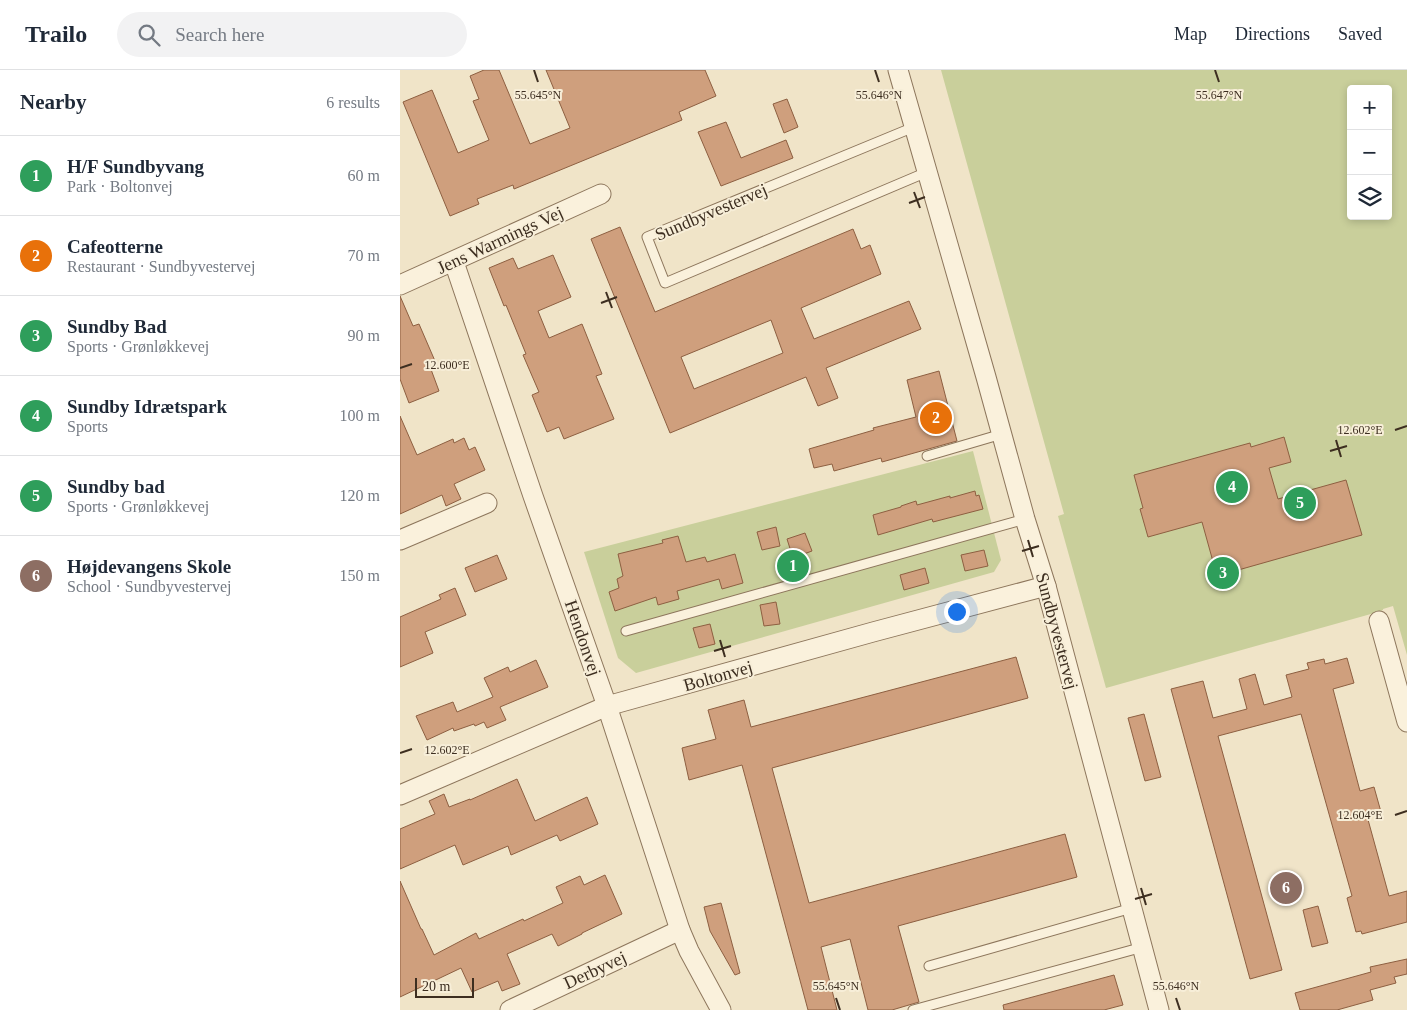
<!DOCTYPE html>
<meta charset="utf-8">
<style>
:root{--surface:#fff;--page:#f2f2f3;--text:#1f2937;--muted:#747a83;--line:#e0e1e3;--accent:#9e2a2b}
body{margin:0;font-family:"Times New Roman",serif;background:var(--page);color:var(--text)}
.controls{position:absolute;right:15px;top:15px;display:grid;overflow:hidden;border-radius:5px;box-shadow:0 2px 8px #0003}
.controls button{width:45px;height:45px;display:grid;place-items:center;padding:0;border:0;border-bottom:1px solid var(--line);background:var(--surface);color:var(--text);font:25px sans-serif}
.scale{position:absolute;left:15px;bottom:12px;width:59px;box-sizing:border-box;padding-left:5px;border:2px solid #3d2e20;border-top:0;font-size:14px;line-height:18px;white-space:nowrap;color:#3d2e20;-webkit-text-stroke:4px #f7eed8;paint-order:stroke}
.you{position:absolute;left:556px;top:541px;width:18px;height:18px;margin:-12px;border:4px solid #fff;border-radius:50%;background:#1a73e8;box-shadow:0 0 0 8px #1a73e833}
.badge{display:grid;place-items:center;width:32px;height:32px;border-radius:50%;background:var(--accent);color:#fff;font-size:16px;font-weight:700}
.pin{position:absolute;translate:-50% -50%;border:2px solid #fff;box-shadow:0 1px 5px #0006}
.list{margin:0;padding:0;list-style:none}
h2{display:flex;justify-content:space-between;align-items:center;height:65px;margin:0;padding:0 20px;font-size:21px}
h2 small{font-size:16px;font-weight:400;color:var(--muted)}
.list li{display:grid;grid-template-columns:32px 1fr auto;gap:15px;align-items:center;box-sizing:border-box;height:80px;padding:0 20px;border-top:1px solid var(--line)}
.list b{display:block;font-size:19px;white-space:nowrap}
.list p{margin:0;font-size:16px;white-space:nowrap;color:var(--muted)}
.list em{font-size:16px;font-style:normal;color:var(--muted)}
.icon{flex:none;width:28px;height:28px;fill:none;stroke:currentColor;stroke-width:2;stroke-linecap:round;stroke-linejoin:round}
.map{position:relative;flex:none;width:1007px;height:940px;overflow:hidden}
header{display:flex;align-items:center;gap:30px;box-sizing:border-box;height:70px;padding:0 25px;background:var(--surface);border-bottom:1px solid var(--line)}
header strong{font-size:24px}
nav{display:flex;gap:28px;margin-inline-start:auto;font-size:18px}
.search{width:350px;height:45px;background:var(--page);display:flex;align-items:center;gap:12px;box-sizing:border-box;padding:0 18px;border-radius:28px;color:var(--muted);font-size:19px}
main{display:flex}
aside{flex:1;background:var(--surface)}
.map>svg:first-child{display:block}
.green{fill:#c9cf9b;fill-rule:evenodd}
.building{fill:#cf9f7d;stroke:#8d5f41;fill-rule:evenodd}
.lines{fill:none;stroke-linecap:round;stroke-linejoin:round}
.service-casing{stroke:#8d765c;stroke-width:11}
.minor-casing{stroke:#8d765c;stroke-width:21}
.service{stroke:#faf1dc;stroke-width:9}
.minor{stroke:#faf1dc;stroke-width:19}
.ticks{fill:none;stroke:#3d2e20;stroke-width:2}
.labels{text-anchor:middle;stroke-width:4;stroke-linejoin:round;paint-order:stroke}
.street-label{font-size:18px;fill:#3d2e20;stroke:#f7eed8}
.ticks-label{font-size:12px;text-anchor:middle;fill:#3d2e20;stroke:#f7eed8;stroke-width:4;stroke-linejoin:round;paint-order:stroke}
</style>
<header>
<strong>Trailo</strong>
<div class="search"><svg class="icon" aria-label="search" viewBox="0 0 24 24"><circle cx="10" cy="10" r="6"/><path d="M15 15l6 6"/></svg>Search here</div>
<nav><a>Map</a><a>Directions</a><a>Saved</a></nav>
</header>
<main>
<aside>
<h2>Nearby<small>6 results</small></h2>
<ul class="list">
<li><span class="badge" style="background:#2e9e5b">1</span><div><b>H/F Sundbyvang</b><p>Park · Boltonvej</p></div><em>60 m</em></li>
<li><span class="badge" style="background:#e8710a">2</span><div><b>Cafeotterne</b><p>Restaurant · Sundbyvestervej</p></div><em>70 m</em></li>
<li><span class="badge" style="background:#2e9e5b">3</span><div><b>Sundby Bad</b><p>Sports · Grønløkkevej</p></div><em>90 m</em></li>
<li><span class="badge" style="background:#2e9e5b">4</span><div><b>Sundby Idrætspark</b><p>Sports</p></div><em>100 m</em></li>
<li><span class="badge" style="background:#2e9e5b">5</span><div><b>Sundby bad</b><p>Sports · Grønløkkevej</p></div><em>120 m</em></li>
<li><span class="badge" style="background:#8d6e63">6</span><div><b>Højdevangens Skole</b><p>School · Sundbyvestervej</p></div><em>150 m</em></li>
</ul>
</aside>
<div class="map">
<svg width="1007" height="940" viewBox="0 0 1007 940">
<rect width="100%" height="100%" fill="#f0e4c8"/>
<!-- green -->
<g class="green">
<path d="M541,0H1007V585L993,536L983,539V540L978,542L706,618L658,446L664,444ZM951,19H988V146H951Z"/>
<polygon points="573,381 601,490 594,502 236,603 218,588 184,482"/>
</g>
<!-- building -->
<g class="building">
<polygon points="84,0 99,0 130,74 170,58 146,0 305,0 316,26 279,42 282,50 114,119 113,115 77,129 79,134 50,146 3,32 32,20 58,83 89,70 73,31 79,29 70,6"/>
<polygon points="387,29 398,57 384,63 373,34"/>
<polygon points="326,52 341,88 386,70 393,88 321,116 298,62"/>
<path d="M220,157L255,242L453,159L461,179L470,175L481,204L401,238L414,269L509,231L521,259L426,298L438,328L418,336L406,307L270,363L191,169ZM371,250L383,283L294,319L281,287Z"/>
<polygon points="153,185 171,227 138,241 149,268 182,254 202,304 196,306 214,349 164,369 159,357 147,362 132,325 139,322 123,285 126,284 106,235 104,236 89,198 113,188 118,199"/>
<polygon points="0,226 13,256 19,254 35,291 29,294 39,321 9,333 0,309"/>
<polygon points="539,301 557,371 482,392 481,388 434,401 432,394 414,398 409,379 474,360 473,358 516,347 507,310"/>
<polygon points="0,346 17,385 53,369 54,373 64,368 69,380 75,377 85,400 54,414 61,429 46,436 42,425 0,444"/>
<polygon points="884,367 891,392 869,398 878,429 946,410 962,465 817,506 802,452 748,467 740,439 743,438 734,405 850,373 851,377"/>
<polygon points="575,421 576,426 579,425 583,439 533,452 532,449 478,465 473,445 501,437 501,436 516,431 517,435 550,426 550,428"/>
<polygon points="376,457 380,476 362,480 357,462"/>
<polygon points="405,463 412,481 393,488 387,469"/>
<polygon points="278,466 286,492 305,487 307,492 335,484 343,513 322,519 319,509 277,521 279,529 258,535 256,527 215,541 209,522 219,518 217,509 223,506 218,484 263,473 262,470"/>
<polygon points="584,480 588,496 565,501 561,485"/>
<polygon points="97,485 107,509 75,522 65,498"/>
<polygon points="525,498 529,513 504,520 500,505"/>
<polygon points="55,518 66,545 25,562 33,583 0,597 0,547 41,529 39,525"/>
<polygon points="376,532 380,554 364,556 360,535"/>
<polygon points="310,554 315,574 299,578 293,558"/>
<polygon points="616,587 628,628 372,698 409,833 665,764 677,807 498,856 519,932 492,940 468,940 450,869 421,877 437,940 408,940 342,695 289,710 282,678 316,669 308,640 344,630 351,657"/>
<polygon points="947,588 954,613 933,619 960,721 974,717 981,742 967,746 989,826 1007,821 1007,852 962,864 961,861 956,862 947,828 952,826 901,644 818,666 882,900 850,909 771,619 803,611 813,648 847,639 839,609 855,604 864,635 892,627 886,605 909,599 907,593 924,589 925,594"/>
<polygon points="136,590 148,617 100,637 106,650 87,658 84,652 75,656 74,654 54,661 53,658 27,670 16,646 53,632 57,642 93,627 84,608 108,597 110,602"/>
<polygon points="744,644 761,707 745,711 728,648"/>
<polygon points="117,709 135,751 187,727 198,754 160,771 157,765 111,785 108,776 63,795 55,775 0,799 0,759 35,744 29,731 44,724 49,737 70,729 70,730"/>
<polygon points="205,805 222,844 182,863 182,864 158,876 152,864 107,884 120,914 102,921 98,911 72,922 61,898 0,927 0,811 21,859 22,859 34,885 76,863 79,869 123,849 124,851 163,833 156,817 180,806 184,815"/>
<polygon points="321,833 340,903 335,905 310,861 304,837"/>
<polygon points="918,836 928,873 912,877 903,840"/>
<polygon points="1007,889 1007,904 994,907 996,913 970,920 973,930 937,940 900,940 895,923 971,902 970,897"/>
<polygon points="714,905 723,935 704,940 604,940 603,935"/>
</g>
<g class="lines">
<!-- service casing -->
<g class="service-casing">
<g id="service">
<polyline points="514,57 247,167 265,213 527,102"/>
<polyline points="527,386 602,364"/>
<polyline points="226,561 625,449"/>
<polyline points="529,896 732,838"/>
<polyline points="513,940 743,877"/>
</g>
</g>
<!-- minor casing -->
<g class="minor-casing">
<g id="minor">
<polyline points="498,0 586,307 625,449 646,516 759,940"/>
<polyline points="54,192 133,426 207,636 280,860 289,881 321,940"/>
<polyline points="0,215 201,124"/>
<polyline points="0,470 87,433"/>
<polyline points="979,551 1007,652"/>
<polyline points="0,725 207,636 473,562 646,516"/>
<polyline points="110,940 280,860"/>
</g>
</g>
<!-- service -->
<use href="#service" class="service"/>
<!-- minor -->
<use href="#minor" class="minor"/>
</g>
<!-- ticks -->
<path class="ticks" d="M134,0L138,12M475,0L479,12M815,0L819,12M514,122L520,138M509,133L525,127M206,222L212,238M201,233L217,227M0,298L12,294M995,360L1007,356M936,370L941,387M930,381L947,376M628,470L633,487M622,481L639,476M320,570L325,587M314,581L331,576M0,683L12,679M995,745L1007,741M741,818L746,835M735,829L752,824M436,928L440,940M776,928L780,940"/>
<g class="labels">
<!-- street labels -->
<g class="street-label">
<text transform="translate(311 142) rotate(-23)" y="6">Sundbyvestervej</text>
<text transform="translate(100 170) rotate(-25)" y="6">Jens Warmings Vej</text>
<text transform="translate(657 561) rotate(75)" y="6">Sundbyvestervej</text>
<text transform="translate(183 568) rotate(71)" y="6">Hendonvej</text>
<text transform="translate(318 606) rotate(-16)" y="6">Boltonvej</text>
<text transform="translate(195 900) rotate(-25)" y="6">Derbyvej</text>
</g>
</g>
<g class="ticks-label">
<text x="138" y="29">55.645°N</text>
<text x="479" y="29">55.646°N</text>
<text x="819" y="29">55.647°N</text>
<text x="47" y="299">12.600°E</text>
<text x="960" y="364">12.602°E</text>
<text x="47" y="684">12.602°E</text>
<text x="960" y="749">12.604°E</text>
<text x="436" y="920">55.645°N</text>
<text x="776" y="920">55.646°N</text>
</g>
</svg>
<div class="controls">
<button>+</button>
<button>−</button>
<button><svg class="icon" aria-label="layers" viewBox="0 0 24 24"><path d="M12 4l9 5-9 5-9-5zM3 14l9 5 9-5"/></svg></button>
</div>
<div class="scale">20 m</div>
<div class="you"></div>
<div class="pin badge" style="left:393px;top:496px;background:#2e9e5b">1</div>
<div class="pin badge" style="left:536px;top:348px;background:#e8710a">2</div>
<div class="pin badge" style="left:823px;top:503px;background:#2e9e5b">3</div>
<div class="pin badge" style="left:832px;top:417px;background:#2e9e5b">4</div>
<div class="pin badge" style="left:900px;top:433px;background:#2e9e5b">5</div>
<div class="pin badge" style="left:886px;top:818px;background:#8d6e63">6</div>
</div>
</main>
